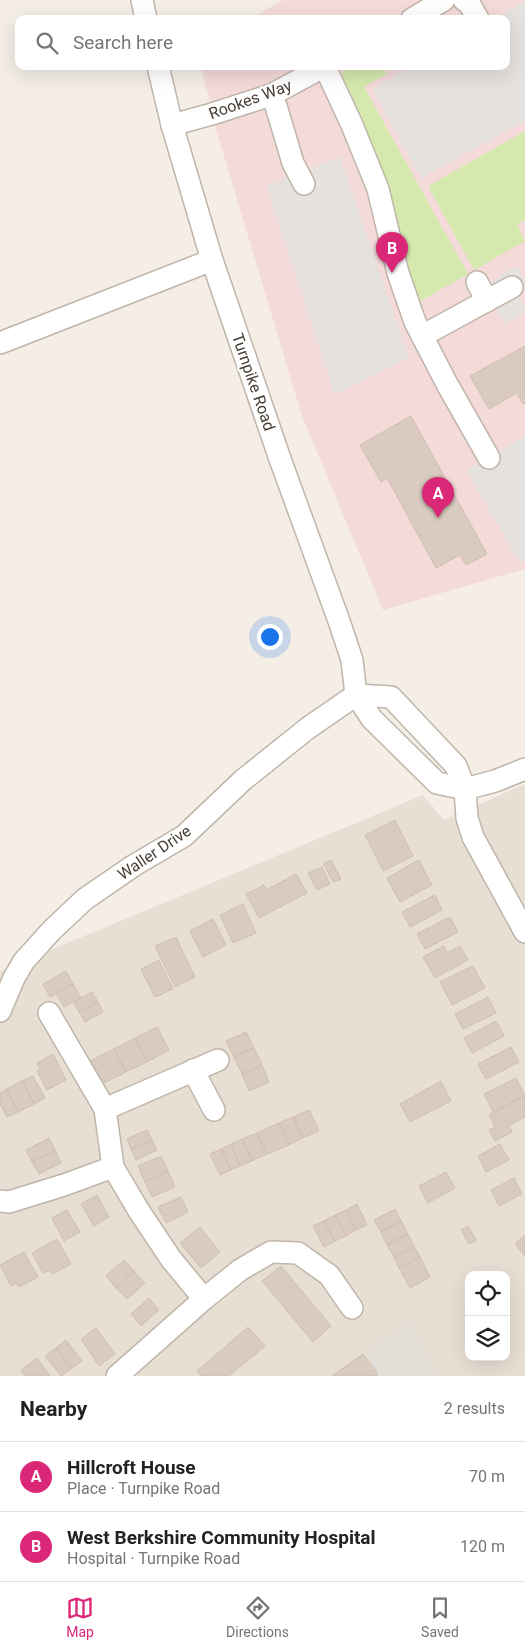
<!DOCTYPE html>
<meta charset="utf-8">
<style>
:root{--surface:#fff;--page:#f2f2f2;--text:#222;--muted:#767676;--line:#e0e0e0;--accent:#db2777}
body{margin:0;font-family:Roboto,sans-serif;background:var(--page);color:var(--text)}
.controls{position:absolute;right:15px;bottom:15px;display:grid;overflow:hidden;border-radius:10px;box-shadow:0 5px 20px #0002}
.controls button{width:45px;height:45px;display:grid;place-items:center;padding:0;border:0;border-bottom:1px solid var(--line);background:var(--surface);color:var(--text);font:25px sans-serif}
.you{position:absolute;left:269px;top:636px;width:18px;height:18px;margin:-12px;border:4px solid #fff;border-radius:50%;background:#1a73e8;box-shadow:0 0 0 8px #1a73e833}
.badge{display:grid;place-items:center;width:32px;height:32px;border-radius:50%;background:var(--accent);color:#fff;font-size:16px;font-weight:700}
.pin{position:absolute;translate:-50% -41px;filter:drop-shadow(0 1px 2px #0008)}
.pin::after{content:'';position:absolute;top:26px;width:18px;height:15px;background:inherit;clip-path:polygon(0 0,100% 0,50% 100%)}
.list{margin:0;padding:0;list-style:none}
h2{display:flex;justify-content:space-between;align-items:center;height:65px;margin:0;padding:0 20px;font-size:21px}
h2 small{font-size:16px;font-weight:400;color:var(--muted)}
.list li{display:grid;grid-template-columns:32px 1fr auto;gap:15px;align-items:center;box-sizing:border-box;height:70px;padding:0 20px;border-top:1px solid var(--line)}
.list b{display:block;font-size:19px;white-space:nowrap}
.list p{margin:0;font-size:16px;white-space:nowrap;color:var(--muted)}
.list em{font-size:16px;font-style:normal;color:var(--muted)}
.icon{flex:none;width:28px;height:28px;fill:none;stroke:currentColor;stroke-width:2;stroke-linecap:round;stroke-linejoin:round}
.map{position:relative;flex:none;width:525px;height:1376px;overflow:hidden}
.search{position:absolute;background:var(--surface);box-shadow:0 5px 20px #0002;left:15px;right:15px;top:15px;height:55px;display:flex;align-items:center;gap:12px;box-sizing:border-box;padding:0 18px;border-radius:10px;color:var(--muted);font-size:19px}
.sheet{height:205px;background:var(--surface)}
nav{display:flex;justify-content:space-around;align-items:center;box-sizing:border-box;height:70px;border-top:1px solid var(--line);background:var(--surface);font-size:14px;color:var(--muted)}
nav a{display:grid;justify-items:center;gap:2px}
nav .on{color:var(--accent)}
.map>svg:first-child{display:block}
.residential{fill:#e8dfd4;fill-rule:evenodd}
.industrial{fill:#e3ddd8}
.medical{fill:#f5dada}
.green{fill:#d5e9ae}
.parking{fill:#e5e1df}
.building{fill:#d9cbbf;stroke:#d1bfaf}
.lines{fill:none;stroke-linecap:round;stroke-linejoin:round}
.minor-casing{stroke:#bfb5a9;stroke-width:24}
.minor{stroke:#fff;stroke-width:21}
.labels{text-anchor:middle;stroke-width:4.5;stroke-linejoin:round;paint-order:stroke}
.street-label{font-size:16px;fill:#473e35;stroke:#fff}
</style>
<div class="map">
<svg width="525" height="1376" viewBox="0 0 525 1376">
<rect width="100%" height="100%" fill="#f4eee7"/>
<!-- residential -->
<path class="residential" d="M525,784V1376H0V971L423,795L444,820ZM469,1275H506V1357H469Z"/>
<!-- industrial -->
<polygon class="industrial" points="409,1323 435,1376 330,1376"/>
<!-- medical -->
<polygon class="medical" points="283,0 525,0 525,569 383,610 302,416 216,129 201,66 506,66 506,19 250,19"/>
<!-- green -->
<g class="green">
<polygon points="347,66 383,66 387,74 364,87 468,274 417,303 411,288 388,191 376,152 341,81 344,68"/>
<polygon points="525,131 525,220 517,224 525,241 474,270 428,186"/>
</g>
<!-- parking -->
<g class="parking">
<polygon points="525,1 525,121 421,178 372,89 413,66 506,66 506,31 510,29 502,14"/>
<polygon points="340,157 409,358 335,394 266,186"/>
<polygon points="517,266 525,279 525,291 518,295 525,307 525,312 505,324 483,286"/>
<polygon points="525,436 525,560 520,563 466,470"/>
</g>
<!-- building -->
<g class="building">
<polygon points="525,346 525,403 523,404 517,393 489,409 470,376"/>
<polygon points="411,416 487,554 466,565 460,555 436,568 387,478 381,482 360,445"/>
<polygon points="395,820 413,856 383,871 365,835"/>
<polygon points="331,860 341,879 333,882 324,864"/>
<polygon points="419,860 432,885 400,902 387,878"/>
<polygon points="322,867 330,884 317,890 308,873"/>
<polygon points="296,874 307,893 259,918 246,894 264,885 266,890"/>
<polygon points="435,895 442,910 410,927 402,912"/>
<polygon points="243,904 256,933 233,943 220,915"/>
<polygon points="450,917 458,932 425,949 417,934"/>
<polygon points="213,919 226,945 203,957 190,931"/>
<polygon points="176,937 195,977 175,987 155,946"/>
<polygon points="444,946 447,953 460,946 468,960 435,978 423,957"/>
<polygon points="159,960 173,989 155,997 141,969"/>
<polygon points="473,966 485,988 452,1005 440,982"/>
<polygon points="66,971 73,984 50,997 43,984"/>
<polygon points="73,984 81,998 64,1007 56,993"/>
<polygon points="92,992 98,1002 79,1012 74,1002"/>
<polygon points="488,997 496,1013 463,1029 455,1014"/>
<polygon points="98,1002 103,1012 85,1022 79,1012"/>
<polygon points="496,1021 504,1036 472,1053 464,1038"/>
<polygon points="157,1027 169,1050 147,1062 135,1038"/>
<polygon points="246,1032 254,1048 234,1057 226,1041"/>
<polygon points="135,1038 147,1062 126,1072 114,1049"/>
<polygon points="511,1047 519,1062 486,1079 478,1064"/>
<polygon points="254,1048 262,1065 242,1074 234,1057"/>
<polygon points="114,1049 126,1072 102,1084 90,1061"/>
<polygon points="53,1054 66,1080 47,1090 37,1071 40,1070 37,1063"/>
<polygon points="262,1065 269,1082 249,1091 242,1074"/>
<polygon points="33,1076 45,1098 34,1104 22,1081"/>
<polygon points="516,1078 525,1096 493,1112 484,1094"/>
<polygon points="22,1081 34,1104 18,1112 7,1089"/>
<polygon points="441,1081 451,1101 410,1122 400,1104"/>
<polygon points="7,1089 18,1112 7,1117 0,1103 0,1093"/>
<polygon points="525,1096 525,1117 509,1126 512,1132 495,1141 489,1130 495,1127 489,1115"/>
<polygon points="309,1110 319,1131 302,1138 293,1117"/>
<polygon points="293,1117 302,1138 289,1145 279,1123"/>
<polygon points="279,1123 289,1145 267,1154 257,1133"/>
<polygon points="147,1130 152,1140 131,1149 127,1139"/>
<polygon points="257,1133 267,1154 252,1161 242,1139"/>
<polygon points="49,1138 55,1150 32,1162 26,1150"/>
<polygon points="242,1139 252,1161 240,1166 231,1144"/>
<polygon points="152,1140 157,1150 136,1160 131,1149"/>
<polygon points="231,1144 240,1166 231,1170 221,1149"/>
<polygon points="500,1144 509,1160 486,1172 478,1156"/>
<polygon points="221,1149 231,1170 220,1175 210,1154"/>
<polygon points="55,1150 61,1163 39,1174 32,1162"/>
<polygon points="161,1156 168,1171 145,1182 138,1166"/>
<polygon points="168,1171 175,1187 152,1197 145,1182"/>
<polygon points="446,1172 455,1188 428,1203 419,1186"/>
<polygon points="514,1178 522,1194 499,1206 491,1190"/>
<polygon points="97,1195 109,1217 94,1226 81,1204"/>
<polygon points="181,1197 188,1212 166,1223 158,1207"/>
<polygon points="357,1204 367,1225 356,1230 346,1210"/>
<polygon points="395,1209 401,1221 381,1232 374,1220"/>
<polygon points="67,1210 80,1232 64,1241 52,1218"/>
<polygon points="346,1210 356,1230 346,1236 335,1215"/>
<polygon points="335,1215 346,1236 335,1241 324,1221"/>
<polygon points="324,1221 335,1241 324,1247 313,1226"/>
<polygon points="401,1221 408,1234 387,1245 381,1232"/>
<polygon points="468,1226 476,1240 469,1244 461,1230"/>
<polygon points="200,1227 220,1252 201,1268 180,1243"/>
<polygon points="408,1234 414,1246 394,1257 387,1245"/>
<polygon points="525,1235 525,1256 515,1244"/>
<polygon points="57,1239 71,1264 52,1274 50,1270 43,1273 32,1253"/>
<polygon points="414,1246 420,1257 399,1268 394,1257"/>
<polygon points="24,1252 38,1277 19,1287 17,1283 11,1286 0,1265"/>
<polygon points="420,1257 430,1277 410,1288 399,1268"/>
<polygon points="124,1260 134,1271 116,1288 106,1276"/>
<polygon points="281,1266 331,1326 313,1342 262,1281"/>
<polygon points="134,1271 145,1283 127,1299 116,1288"/>
<polygon points="149,1298 159,1310 141,1326 131,1314"/>
<polygon points="248,1327 265,1346 229,1376 201,1376 197,1371"/>
<polygon points="96,1328 115,1354 99,1366 81,1339"/>
<polygon points="66,1340 82,1361 71,1369 56,1348"/>
<polygon points="56,1348 71,1369 61,1376 45,1356"/>
<polygon points="363,1354 378,1374 376,1376 332,1376"/>
<polygon points="37,1358 50,1376 25,1376 21,1370"/>
</g>
<g class="lines">
<!-- minor casing -->
<g class="minor-casing">
<g id="minor">
<polyline points="142,0 146,19"/>
<polyline points="464,0 469,3 478,19"/>
<polyline points="412,19 444,0"/>
<polyline points="158,66 172,125 212,260 280,459 339,621 352,660 356,695 372,719 437,783 465,789 495,781 525,769"/>
<polyline points="325,67 352,125 378,189 398,273 415,322 447,384 489,458"/>
<polyline points="271,95 276,106 293,163 304,184"/>
<polyline points="172,125 212,114 271,95 325,66"/>
<polyline points="477,282 487,301"/>
<polyline points="422,336 512,287"/>
<polyline points="0,343 212,260"/>
<polyline points="356,695 391,697 456,766 465,789 467,818 473,837 525,932"/>
<polyline points="0,1011 14,978 24,961 52,930 85,899 133,866 184,836 243,780 308,728 356,695"/>
<polyline points="49,1013 105,1109 218,1060"/>
<polyline points="193,1070 214,1110"/>
<polyline points="105,1109 113,1167"/>
<polyline points="0,1201 9,1202 64,1185 113,1167 139,1211 171,1259 204,1299"/>
<polyline points="117,1376 204,1299 240,1270 271,1252 298,1253 329,1275 352,1308"/>
</g>
</g>
<!-- minor -->
<use href="#minor" class="minor"/>
</g>
<g class="labels">
<!-- street labels -->
<g class="street-label">
<text transform="translate(250 99) rotate(-20)" y="6">Rookes Way</text>
<text transform="translate(254 382) rotate(71)" y="6">Turnpike Road</text>
<text transform="translate(154 852) rotate(-34)" y="6">Waller Drive</text>
</g>
</g>
</svg>
<div class="controls">
<button><svg class="icon" aria-label="locate" viewBox="0 0 24 24"><circle cx="12" cy="12" r="6"/><path d="M12 2v4M12 18v4M2 12h4M18 12h4"/></svg></button>
<button><svg class="icon" aria-label="layers" viewBox="0 0 24 24"><path d="M12 4l9 5-9 5-9-5zM3 14l9 5 9-5"/></svg></button>
</div>
<div class="you"></div>
<div class="pin badge" style="left:438px;top:518px">A</div>
<div class="pin badge" style="left:392px;top:273px">B</div>
<div class="search"><svg class="icon" aria-label="search" viewBox="0 0 24 24"><circle cx="10" cy="10" r="6"/><path d="M15 15l6 6"/></svg>Search here</div>
</div>
<section class="sheet">
<h2>Nearby<small>2 results</small></h2>
<ul class="list">
<li><span class="badge">A</span><div><b>Hillcroft House</b><p>Place · Turnpike Road</p></div><em>70 m</em></li>
<li><span class="badge">B</span><div><b>West Berkshire Community Hospital</b><p>Hospital · Turnpike Road</p></div><em>120 m</em></li>
</ul>
</section>
<nav>
<a class="on"><svg class="icon" aria-label="map" viewBox="0 0 24 24"><path d="M3 6l6-2 6 2 6-2v14l-6 2-6-2-6 2zM9 4v14M15 6v14"/></svg>Map</a>
<a><svg class="icon" aria-label="directions" viewBox="0 0 24 24"><path d="M12 3l9 9-9 9-9-9zM9 14v-3h6M13 9l2 2-2 2"/></svg>Directions</a>
<a><svg class="icon" aria-label="saved" viewBox="0 0 24 24"><path d="M7 4h10v16l-5-4-5 4z"/></svg>Saved</a>
</nav>
